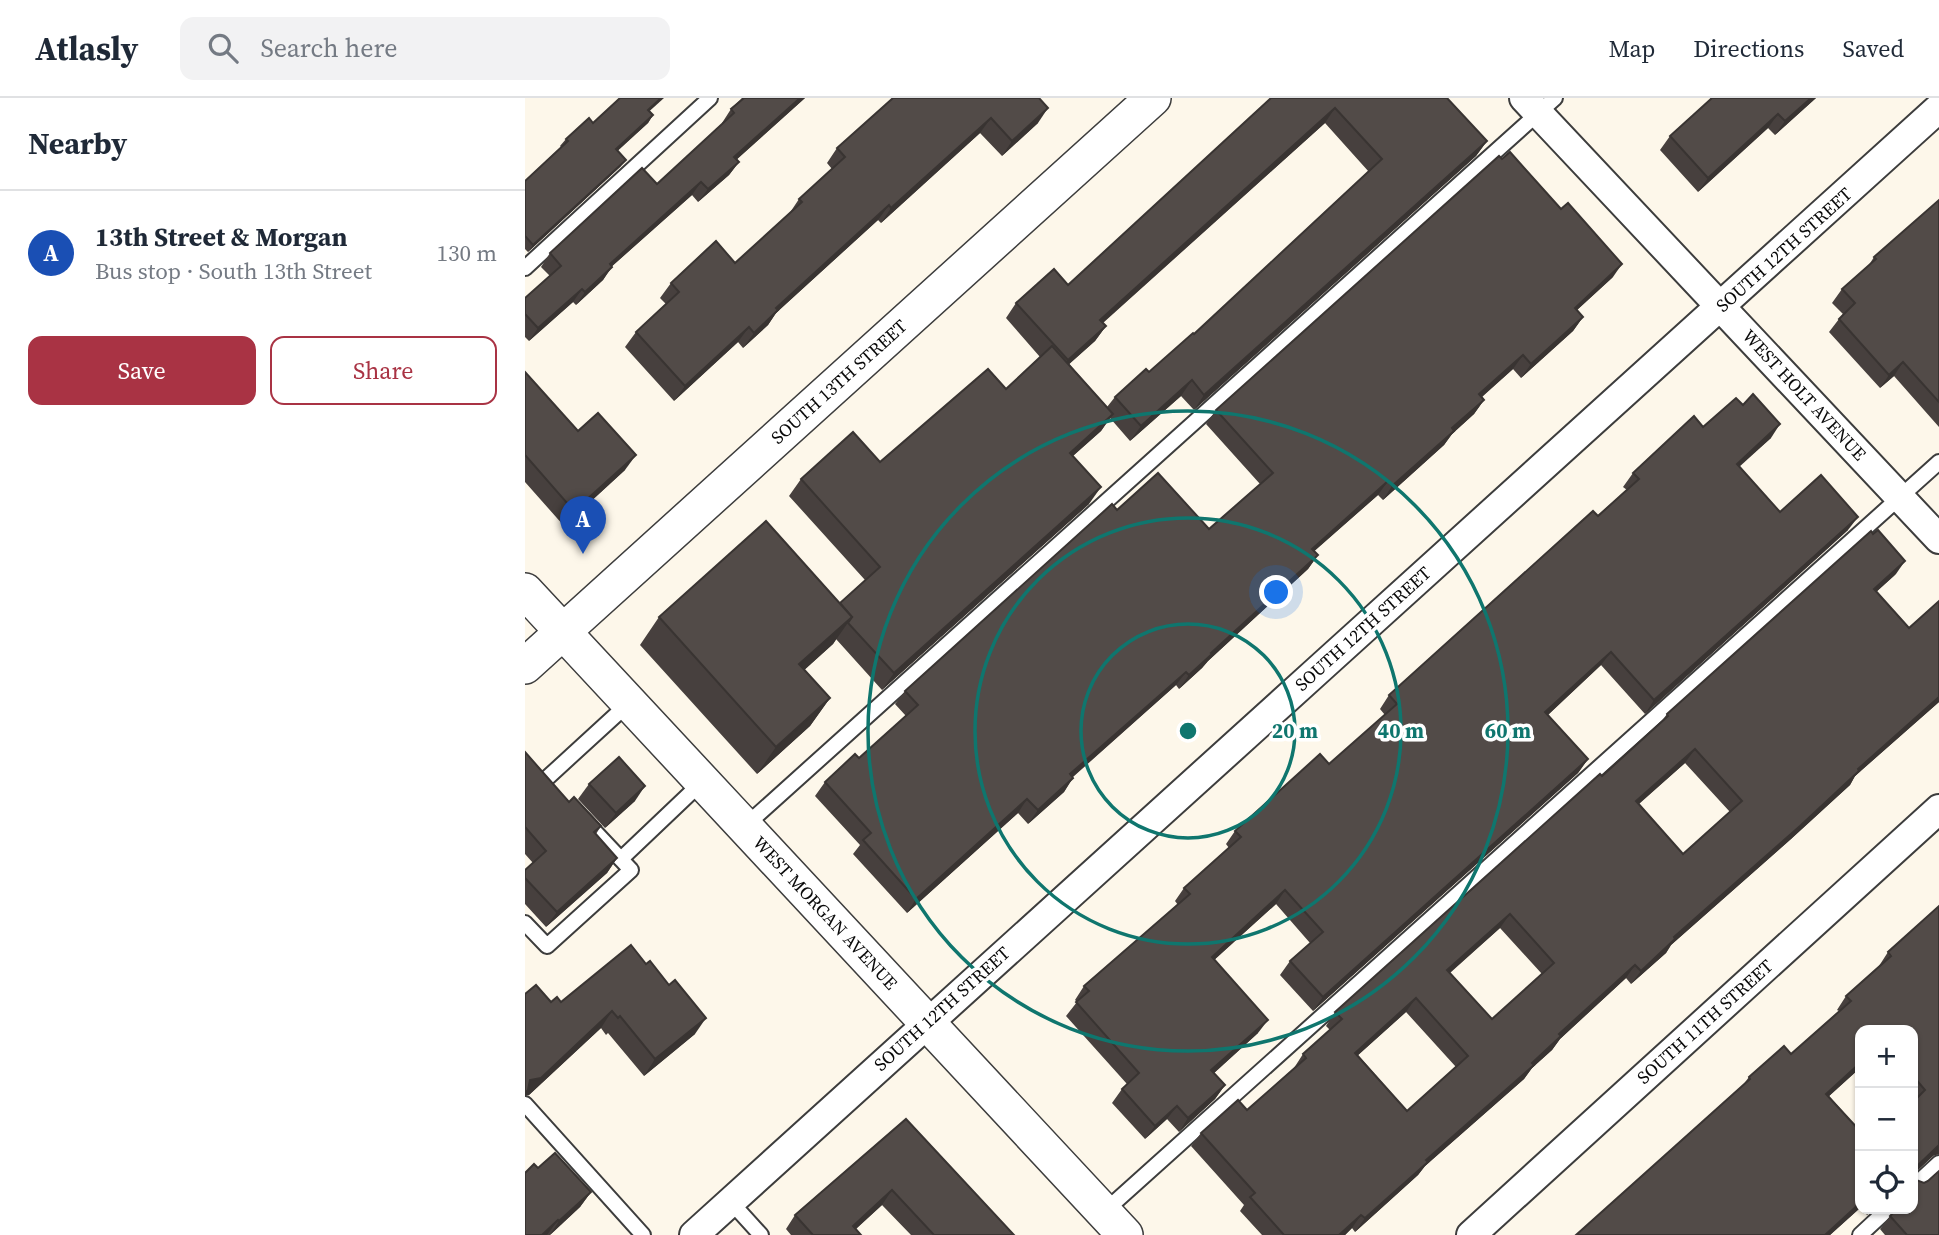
<!DOCTYPE html>
<meta charset="utf-8">
<style>
:root{--surface:#fff;--page:#f2f2f3;--text:#1f2937;--muted:#747a83;--line:#e0e1e3;--accent:#a93344}
body{margin:0;font-family:"Source Serif 4",serif;background:var(--page);color:var(--text)}
.controls{position:absolute;right:21px;bottom:21px;display:grid;overflow:hidden;border-radius:14px;box-shadow:0 2px 5px #0004}
.controls button{width:63px;height:63px;display:grid;place-items:center;padding:0;border:0;border-bottom:2px solid var(--line);background:var(--surface);color:var(--text);font:35px sans-serif}
.you{position:absolute;left:752px;top:495px;width:24px;height:24px;margin:-18px;border:5px solid #fff;border-radius:50%;background:#1a73e8;box-shadow:0 0 0 10px #1a73e833}
.badge{display:grid;place-items:center;width:46px;height:46px;border-radius:50%;background:var(--accent);color:#fff;font-size:23px;font-weight:700}
.pin{position:absolute;translate:-50% -58px;filter:drop-shadow(0 2px 4px #0008)}
.pin::after{content:'';position:absolute;top:37px;width:24px;height:21px;background:inherit;clip-path:polygon(0 0,100% 0,50% 100%)}
.list{margin:0;padding:0;list-style:none}
h2{display:flex;justify-content:space-between;align-items:center;height:91px;margin:0;padding:0 28px;font-size:30px}
h2 small{font-size:23px;font-weight:400;color:var(--muted)}
.list li{display:grid;grid-template-columns:46px 1fr auto;gap:21px;align-items:center;box-sizing:border-box;height:126px;padding:0 28px;border-top:2px solid var(--line)}
.list b{display:block;font-size:26px;white-space:nowrap}
.list p{margin:0;font-size:23px;white-space:nowrap;color:var(--muted)}
.list em{font-size:23px;font-style:normal;color:var(--muted)}
.actions{display:flex;gap:14px;padding:21px 28px}
.actions a{flex:1;padding:16px 0;border:2px solid var(--accent);border-radius:14px;text-align:center;font-size:24px;color:var(--accent)}
.actions .main{background:var(--accent);color:#fff}
.icon{flex:none;width:38px;height:38px;fill:none;stroke:currentColor;stroke-width:2;stroke-linecap:round;stroke-linejoin:round}
.map{position:relative;flex:none;width:1414px;height:1137px;overflow:hidden}
header{display:flex;align-items:center;gap:42px;box-sizing:border-box;height:98px;padding:0 35px;background:var(--surface);border-bottom:2px solid var(--line)}
header strong{font-size:33px}
nav{display:flex;gap:38px;margin-inline-start:auto;font-size:24px}
.search{width:490px;height:63px;background:var(--page);display:flex;align-items:center;gap:18px;box-sizing:border-box;padding:0 24px;border-radius:14px;color:var(--muted);font-size:26px}
main{display:flex}
aside{flex:1;background:var(--surface)}
.map>svg:first-child{display:block}
.lines{fill:none;stroke-linecap:round;stroke-linejoin:round}
.service-casing{stroke:#3d3d3d;stroke-width:18}
.minor-casing{stroke:#3d3d3d;stroke-width:32}
.tertiary-casing{stroke:#3d3d3d;stroke-width:38}
.service{stroke:#fff;stroke-width:14}
.minor{stroke:#fff;stroke-width:28}
.tertiary{stroke:#fff;stroke-width:35}
.wall{fill:#47403e;fill-rule:evenodd}
.shaded-wall{fill:#393432}
.building{fill:#524b48;stroke:#393432;stroke-width:2;fill-rule:evenodd}
.ring{fill:none;stroke:#0f766e;stroke-width:3.5}
.labels{text-anchor:middle;stroke-width:7;stroke-linejoin:round;paint-order:stroke}
.street-label{font-size:18px;fill:#0a0a0a;stroke:#fff}
.centre{fill:#0f766e;stroke:#fff;stroke-width:3.5}
.ring-label{font-size:21px;text-anchor:middle;font-weight:bold;fill:#0f766e;stroke:#fff;stroke-width:7;stroke-linejoin:round;paint-order:stroke}
</style>
<header>
<strong>Atlasly</strong>
<div class="search"><svg class="icon" aria-label="search" viewBox="0 0 24 24"><circle cx="10" cy="10" r="6"/><path d="M15 15l6 6"/></svg>Search here</div>
<nav><a>Map</a><a>Directions</a><a>Saved</a></nav>
</header>
<main>
<aside>
<h2>Nearby<small></small></h2>
<ul class="list">
<li><span class="badge" style="background:#1a4fb4">A</span><div><b>13th Street &amp; Morgan</b><p>Bus stop · South 13th Street</p></div><em>130 m</em></li>
</ul>
<div class="actions"><a class="main">Save</a><a>Share</a></div>
</aside>
<div class="map">
<svg width="1414" height="1137" viewBox="0 0 1414 1137">
<rect width="100%" height="100%" fill="#fdf7ea"/>
<g class="lines">
<!-- service casing -->
<g class="service-casing">
<g id="service">
<polyline points="0,170 185,0"/>
<polyline points="21,681 104,605"/>
<polyline points="219,729 1030,0"/>
<polyline points="96,761 177,684"/>
<polyline points="0,825 22,848 106,772 58,721"/>
<polyline points="0,1006 118,1137"/>
<polyline points="1388,1089 1414,1065"/>
<polyline points="206,1104 236,1137"/>
<polyline points="580,1113 1414,364"/>
<polyline points="1335,1137 1363,1111"/>
</g>
</g>
<!-- minor casing -->
<g class="minor-casing">
<g id="minor">
<polyline points="999,0 1414,441"/>
<path d="M169,1137C582,759 1001,388 1414,10"/>
<polyline points="946,1137 1414,711"/>
</g>
</g>
<!-- tertiary casing -->
<g class="tertiary-casing">
<g id="tertiary">
<polyline points="0,493 600,1137"/>
<polyline points="0,568 628,0"/>
</g>
</g>
<!-- service -->
<use href="#service" class="service"/>
<!-- minor -->
<use href="#minor" class="minor"/>
<!-- tertiary -->
<use href="#tertiary" class="tertiary"/>
</g>
<!-- wall -->
<g class="wall">
<polygon points="217,0 280,0 212,61 214,64 204,77 173,104 167,97 87,168 78,182 51,207 48,204 4,243 0,239 0,200 25,178 16,169 25,155 132,86 198,26 197,25 206,11"/>
<polygon points="368,0 513,25 477,58 455,35 356,125 353,122 251,215 243,227 218,250 213,244 149,303 100,249 111,234 141,206 135,200 146,185 210,165 264,116 274,101 307,71 302,65 312,50"/>
<path d="M746,0H922L962,43L951,58L669,312L656,298L605,343L585,320L576,333L548,358L564,406L357,592L311,541L308,546L279,572L305,600L285,628L232,676L115,547L134,519L315,505L340,482L264,398L276,381L355,364L481,291L515,259L481,220L491,205L543,187ZM800,25L844,74L669,236L624,274L590,299L582,309L544,266L570,243L581,228L578,225Z"/>
<polygon points="1185,0 1291,0 1250,37 1243,30 1173,94 1135,52 1145,38 1186,1"/>
<polygon points="125,13 128,17 123,25 92,53 101,62 95,69 3,154 0,151 0,83 36,49 35,48 41,41 68,25"/>
<polygon points="1414,102 1414,329 1369,278 1355,290 1304,234 1314,221 1318,216 1307,205 1317,191 1344,167 1349,159"/>
<polygon points="1088,179 1052,212 1058,219 1048,233 996,280 988,271 957,299 959,302 949,316 927,336 919,347 858,402 853,397 789,453 793,457 783,471 683,563 677,570 654,591 651,587 548,679 539,694 503,726 493,715 382,815 328,756 335,747 290,698 300,684 334,660 381,618 370,606 380,593 592,412 684,431 735,386 681,326 691,312"/>
<polygon points="0,274 53,333 100,372 39,428 0,384"/>
<polygon points="1178,329 1246,340 1214,368 1255,414 1323,432 1120,616 1076,567 1023,617 1063,661 1053,675 788,913 755,877 765,863 785,845 751,806 689,862 733,935 689,975 700,987 690,1001 654,1034 642,1021 620,1041 587,1005 597,991 602,986 541,918 552,904 550,902 559,888 653,807 650,803 659,790 704,750 701,746 710,733 804,666 860,617 855,611 864,597 1102,392 1098,389 1108,375"/>
<path d="M1371,476L1351,494L1384,530L1414,503V604L1330,678L1325,687L1266,741L1146,847L1141,855L1106,886L1101,880L1035,941L1027,952L1007,970L999,981L900,1068L893,1077L830,1134L827,1130L820,1137H737L715,1113L719,1107L666,1048L676,1035L722,1012L769,970L778,956L805,932L801,928L810,914L1077,678L1136,624L1142,616ZM1160,665L1205,714L1158,756L1114,706ZM975,830L1017,876L967,921L925,875ZM881,914L931,969L882,1013L833,957Z"/>
<polygon points="0,654 44,704 76,728 71,736 92,760 82,775 21,829 0,806 0,772 8,765 0,756"/>
<polygon points="64,686 110,703 80,730 53,701"/>
<polygon points="1414,808 1408,1058 1388,1077 1414,1137 1360,1137 1355,1131 1365,1118 1388,1111 1388,932 1335,932 1335,970 1304,998 1335,1033 1335,1110 1305,1137 1218,987 1224,979 1266,956 1314,913 1312,912 1321,898 1354,868 1363,854"/>
<polygon points="121,866 170,936 119,978 83,935 81,937 76,930 4,997 26,904 36,904"/>
<polygon points="381,1021 489,1137 386,1137 357,1107 331,1131 336,1137 266,1137 261,1131 270,1117"/>
<polygon points="13,1070 66,1094 55,1109 25,1137 0,1137"/>
<polygon points="1337,1111 1349,1111 1342,1117"/>
</g>
<!-- shaded-wall -->
<g class="shaded-wall">
<polygon points="136,0 139,0 118,19 123,12"/>
<polygon points="275,0 280,0 200,72 209,59"/>
<polygon points="1286,0 1291,0 1250,37 1260,23"/>
<polygon points="523,10 513,25 477,58 487,43"/>
<polygon points="810,10 800,25 564,237 575,222"/>
<polygon points="1253,16 1243,30 1173,94 1183,80"/>
<polygon points="128,17 123,25 86,59 91,51"/>
<polygon points="466,20 455,35 356,125 366,110"/>
<polygon points="962,43 951,58 669,312 679,297"/>
<polygon points="101,62 95,69 3,154 8,147"/>
<polygon points="214,64 204,77 173,104 183,91"/>
<polygon points="176,84 167,97 75,179 85,166"/>
<polygon points="364,107 353,122 251,215 243,227 218,250 229,235 251,210"/>
<polygon points="1097,166 1088,179 1040,223 1050,210"/>
<polygon points="87,169 78,182 51,207 60,194"/>
<polygon points="57,191 48,204 4,243 13,230"/>
<polygon points="1058,219 1048,233 996,280 1006,266"/>
<polygon points="581,228 570,243 532,277 543,262"/>
<polygon points="224,229 213,244 149,303 160,288"/>
<polygon points="998,257 988,271 944,310 954,296"/>
<polygon points="1378,264 1369,278 1355,290 1364,277"/>
<polygon points="667,282 656,298 605,343 616,328"/>
<polygon points="959,302 949,316 927,336 919,347 858,402 867,388 927,330"/>
<polygon points="588,316 576,333 533,371 545,355"/>
<polygon points="1255,326 1246,340 1202,380 1212,366"/>
<polygon points="111,357 100,372 39,428 49,413"/>
<polygon points="863,383 853,397 777,464 787,451"/>
<polygon points="576,389 564,406 357,592 369,575"/>
<polygon points="1333,419 1323,432 1120,616 1129,602"/>
<polygon points="793,457 783,471 683,563 677,570 654,591 664,577 686,555"/>
<polygon points="1380,463 1371,476 1339,505 1349,491"/>
<polygon points="327,519 308,546 255,594 274,566"/>
<polygon points="1086,554 1076,567 1011,628 1020,614"/>
<polygon points="661,574 651,587 535,690 545,676"/>
<polygon points="1414,599 1414,604 1330,678 1325,687 1266,741 1146,847 1141,855 1106,886 1116,873 1149,839 1333,671"/>
<polygon points="305,600 285,628 232,676 251,649"/>
<polygon points="1170,651 1160,665 1101,717 1111,703"/>
<polygon points="1063,661 1053,675 788,913 798,899"/>
<polygon points="548,680 539,694 503,726 513,712"/>
<polygon points="120,688 110,703 80,730 91,715"/>
<polygon points="502,701 493,715 382,815 391,801"/>
<polygon points="92,760 82,775 21,829 32,814"/>
<polygon points="760,792 751,806 677,873 687,859"/>
<polygon points="985,816 975,830 913,885 922,872"/>
<polygon points="1110,867 1101,880 1035,941 1027,952 1007,970 999,981 900,1068 893,1077 830,1134 840,1120 901,1062 1034,936"/>
<polygon points="891,900 881,914 821,968 830,955"/>
<polygon points="87,913 76,930 4,997 0,998 0,990 5,982"/>
<polygon points="181,920 170,936 119,978 130,961"/>
<polygon points="743,922 733,935 677,986 686,972"/>
<polygon points="1335,965 1335,970 1292,1009 1301,996"/>
<polygon points="700,987 690,1001 654,1034 663,1020"/>
<polygon points="652,1008 642,1021 620,1041 630,1028"/>
<polygon points="1414,1047 1414,1056 1408,1058 1388,1076 1391,1069"/>
<polygon points="367,1092 357,1107 324,1137 328,1128"/>
<polygon points="66,1094 55,1109 25,1137 34,1123"/>
<polygon points="1335,1105 1335,1110 1305,1137 1300,1137"/>
<polygon points="836,1117 827,1130 820,1137 814,1137"/>
<polygon points="33,1122 22,1137 17,1137"/>
</g>
<!-- building -->
<g class="building">
<polygon points="95,0 136,0 123,12 128,17 91,51 101,62 8,147 0,138 0,83 43,43 41,41 64,20 68,25"/>
<polygon points="219,0 275,0 209,59 214,64 183,91 176,84 85,166 87,169 60,194 57,191 13,230 0,216 0,200 36,168 25,155 117,70 132,86 209,15 206,11"/>
<polygon points="368,0 514,0 523,10 487,43 466,20 366,110 364,107 251,210 253,212 229,235 224,229 160,288 111,234 154,194 146,185 191,143 210,165 277,104 274,101 320,59 312,50"/>
<polygon points="746,0 922,0 962,43 679,297 667,282 616,328 590,299 621,271 624,274 668,235 669,236 857,61 810,10 575,222 581,228 543,262 491,205 529,171 543,187"/>
<polygon points="1187,0 1286,0 1260,23 1253,16 1183,80 1145,38"/>
<polygon points="985,54 1036,111 1043,105 1097,166 1050,210 1058,219 1006,266 998,257 954,296 959,302 927,330 929,333 867,388 863,383 787,451 793,457 686,555 687,556 664,577 661,574 545,676 548,680 513,712 502,701 391,801 338,742 346,735 300,684 330,656 334,660 393,607 380,593 587,406 592,412 633,375 684,431 748,375 691,312 974,58 977,61"/>
<polygon points="1414,102 1414,304 1378,264 1364,277 1314,221 1330,205 1317,191 1351,161 1349,159"/>
<polygon points="527,248 588,316 545,355 576,389 369,575 323,525 327,519 315,505 355,469 276,381 328,334 355,364 463,271 481,291"/>
<polygon points="0,274 53,333 73,315 111,357 49,413 0,357"/>
<polygon points="1228,296 1255,326 1212,366 1255,414 1296,377 1333,419 1129,602 1086,554 1020,614 1063,661 798,899 765,863 798,834 760,792 687,859 743,922 686,972 700,987 663,1020 652,1008 630,1028 597,991 614,975 551,904 564,893 559,888 665,796 659,790 716,739 710,733 795,656 804,666 872,606 864,597 1068,413 1073,418 1114,381 1108,375 1169,318 1178,329 1211,300 1218,307"/>
<polygon points="241,423 327,519 274,566 305,600 251,649 134,519"/>
<path d="M1353,432L1380,463L1349,491L1384,530L1414,503V599L1333,671L1334,673L1275,728L1149,839L1150,841L1116,873L1110,867L1034,936L1036,938L1007,965L1009,967L901,1062L903,1064L840,1120L836,1117L814,1137H759L725,1099L730,1095L676,1035L713,1002L722,1012L781,960L778,956L817,921L810,914L1075,676L1077,678L1143,618L1142,616L1346,433L1348,436ZM1170,651L1217,703L1158,756L1111,703ZM985,816L1029,865L967,921L922,872ZM891,900L943,958L882,1013L830,955Z"/>
<polygon points="0,654 44,704 49,699 76,728 69,734 92,760 32,814 0,780 0,772 21,753 0,729"/>
<polygon points="94,659 120,688 91,715 64,686"/>
<polygon points="1414,808 1414,1047 1391,1069 1388,1077 1391,1082 1399,1085 1403,1083 1414,1073 1414,1137 1382,1137 1365,1118 1372,1111 1388,1111 1388,1004 1400,992 1388,978 1388,932 1335,932 1335,965 1301,996 1335,1033 1335,1105 1300,1137 1051,1137 1225,981 1224,979 1259,948 1266,956 1326,903 1321,898 1366,858 1363,854"/>
<polygon points="106,847 121,866 125,863 144,887 150,882 181,920 130,961 95,918 93,920 87,913 16,980 5,982 3,992 0,995 0,896 11,887 26,904 32,899 36,904"/>
<polygon points="381,1021 489,1137 409,1137 367,1092 328,1128 336,1137 288,1137 270,1117"/>
<polygon points="30,1055 66,1094 34,1123 33,1122 17,1137 0,1137 0,1075 9,1066 13,1070"/>
</g>
<!-- distance rings -->
<g class="ring">
<circle cx="663" cy="633" r="107"/>
<circle cx="663" cy="633" r="213"/>
<circle cx="663" cy="633" r="320"/>
</g>
<g class="labels">
<!-- street labels -->
<g class="street-label">
<text transform="translate(1259 152) rotate(-42)" y="6">SOUTH 12TH STREET</text>
<text transform="translate(314 284) rotate(-42)" y="6">SOUTH 13TH STREET</text>
<text transform="translate(1279 297) rotate(47)" y="6">WEST HOLT AVENUE</text>
<text transform="translate(838 531) rotate(-42)" y="6">SOUTH 12TH STREET</text>
<text transform="translate(300 815) rotate(47)" y="6">WEST MORGAN AVENUE</text>
<text transform="translate(417 911) rotate(-42)" y="6">SOUTH 12TH STREET</text>
<text transform="translate(1180 924) rotate(-42)" y="6">SOUTH 11TH STREET</text>
</g>
</g>
<circle cx="663" cy="633" r="10" class="centre"/>
<g class="ring-label">
<text x="770" y="640">20 m</text>
<text x="876" y="640">40 m</text>
<text x="983" y="640">60 m</text>
</g>
</svg>
<div class="controls">
<button>+</button>
<button>−</button>
<button><svg class="icon" aria-label="locate" viewBox="0 0 24 24"><circle cx="12" cy="12" r="6"/><path d="M12 2v4M12 18v4M2 12h4M18 12h4"/></svg></button>
</div>
<div class="you"></div>
<div class="pin badge" style="left:58px;top:456px;background:#1a4fb4">A</div>
</div>
</main>
